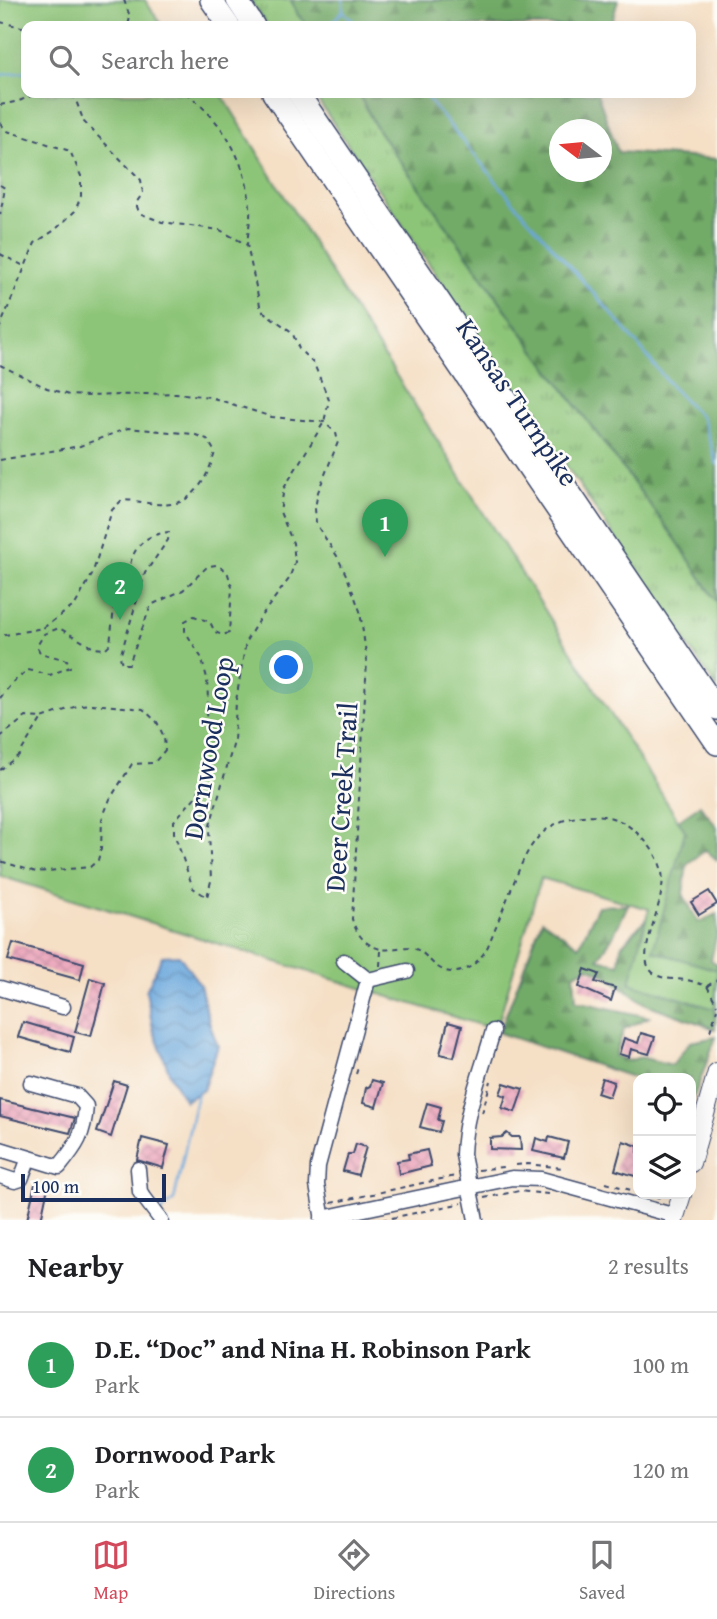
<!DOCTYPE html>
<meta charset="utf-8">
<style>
:root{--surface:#fff;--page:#f2f2f2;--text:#202124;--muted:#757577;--line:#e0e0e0;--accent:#d1495b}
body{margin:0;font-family:"Gentium Book Plus",serif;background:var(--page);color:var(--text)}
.controls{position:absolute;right:21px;bottom:21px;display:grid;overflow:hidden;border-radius:14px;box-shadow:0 7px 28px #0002}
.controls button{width:63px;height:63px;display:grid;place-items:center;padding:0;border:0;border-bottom:2px solid var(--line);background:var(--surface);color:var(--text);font:35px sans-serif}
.compass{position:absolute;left:549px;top:119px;width:63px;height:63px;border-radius:50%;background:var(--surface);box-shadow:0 7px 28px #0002;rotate:286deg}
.scale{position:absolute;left:21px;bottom:18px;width:145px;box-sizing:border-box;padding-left:7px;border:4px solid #1b2f5e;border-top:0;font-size:19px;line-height:24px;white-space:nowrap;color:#1b2f5e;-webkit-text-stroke:5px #fdfcf7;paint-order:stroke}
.you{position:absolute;left:287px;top:668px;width:24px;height:24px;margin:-18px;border:5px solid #fff;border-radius:50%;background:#1a73e8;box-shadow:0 0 0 10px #1a73e833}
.badge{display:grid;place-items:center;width:46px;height:46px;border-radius:50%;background:var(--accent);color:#fff;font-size:23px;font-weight:700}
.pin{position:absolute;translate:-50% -58px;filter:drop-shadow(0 2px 4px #0008)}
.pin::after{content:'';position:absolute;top:37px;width:24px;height:21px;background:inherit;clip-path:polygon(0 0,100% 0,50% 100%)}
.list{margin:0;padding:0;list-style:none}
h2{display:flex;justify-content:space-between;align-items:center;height:91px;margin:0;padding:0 28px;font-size:30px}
h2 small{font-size:23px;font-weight:400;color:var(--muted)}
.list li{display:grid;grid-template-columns:46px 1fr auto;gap:21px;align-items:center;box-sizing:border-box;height:105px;padding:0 28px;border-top:2px solid var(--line)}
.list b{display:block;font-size:26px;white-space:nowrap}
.list p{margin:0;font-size:23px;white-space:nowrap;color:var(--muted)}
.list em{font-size:23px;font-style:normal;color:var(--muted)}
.icon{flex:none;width:38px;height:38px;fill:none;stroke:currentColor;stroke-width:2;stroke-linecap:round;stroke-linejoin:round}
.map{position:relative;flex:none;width:717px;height:1220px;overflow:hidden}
.search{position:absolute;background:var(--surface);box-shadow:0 7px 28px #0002;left:21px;right:21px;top:21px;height:77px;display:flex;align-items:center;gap:18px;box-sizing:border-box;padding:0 24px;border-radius:14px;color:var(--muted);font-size:26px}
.sheet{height:301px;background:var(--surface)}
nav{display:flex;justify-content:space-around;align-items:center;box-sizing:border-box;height:98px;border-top:2px solid var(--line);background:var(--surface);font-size:19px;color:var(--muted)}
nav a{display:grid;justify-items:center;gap:4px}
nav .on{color:var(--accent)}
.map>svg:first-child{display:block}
.grass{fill:url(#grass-tufts);stroke:#547a6b;stroke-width:2}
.forest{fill:url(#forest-firs);stroke:#466c63;stroke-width:2;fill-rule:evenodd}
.park{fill:#8dc578;stroke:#547a6b;stroke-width:2}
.water{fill:url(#water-waves);stroke:#436b9d;stroke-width:2}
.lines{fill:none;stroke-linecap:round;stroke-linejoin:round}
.stream{stroke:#6ba7dc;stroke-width:2.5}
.building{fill:url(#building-cross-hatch)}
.minor-casing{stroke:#3c496d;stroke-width:17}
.major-casing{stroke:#3c496d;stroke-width:20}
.highway-casing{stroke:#3c496d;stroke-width:24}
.path{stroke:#3c496d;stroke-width:2;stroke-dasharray:5 5;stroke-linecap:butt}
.minor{stroke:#fff;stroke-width:14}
.major{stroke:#fff;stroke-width:18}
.highway{stroke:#fff;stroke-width:21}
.labels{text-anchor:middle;stroke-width:5;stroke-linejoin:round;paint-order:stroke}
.street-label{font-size:28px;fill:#1b2f5e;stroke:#fdfcf7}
</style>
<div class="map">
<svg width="717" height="1220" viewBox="0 0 717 1220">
<defs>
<pattern id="grass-tufts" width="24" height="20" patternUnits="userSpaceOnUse" patternTransform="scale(1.75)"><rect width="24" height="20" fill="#8dc578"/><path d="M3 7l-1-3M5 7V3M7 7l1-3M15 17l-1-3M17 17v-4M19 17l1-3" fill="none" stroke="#72a066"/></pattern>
<pattern id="forest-firs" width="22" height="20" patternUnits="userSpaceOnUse" patternTransform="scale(1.75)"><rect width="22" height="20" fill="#72aa68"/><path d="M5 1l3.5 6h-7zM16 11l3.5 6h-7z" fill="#5d8b59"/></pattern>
<pattern id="water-waves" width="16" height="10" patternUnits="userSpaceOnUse" patternTransform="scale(1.75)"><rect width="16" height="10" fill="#6ba7dc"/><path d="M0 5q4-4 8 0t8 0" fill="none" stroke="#5788b6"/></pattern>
<pattern id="building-cross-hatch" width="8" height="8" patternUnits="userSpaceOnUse" patternTransform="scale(1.75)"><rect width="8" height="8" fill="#edabbf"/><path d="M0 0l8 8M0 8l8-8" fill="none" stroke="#cb93a7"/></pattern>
</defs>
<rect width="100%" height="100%" fill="#fdfcf7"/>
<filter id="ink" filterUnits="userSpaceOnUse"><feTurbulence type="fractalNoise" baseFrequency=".0143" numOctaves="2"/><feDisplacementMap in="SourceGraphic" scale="14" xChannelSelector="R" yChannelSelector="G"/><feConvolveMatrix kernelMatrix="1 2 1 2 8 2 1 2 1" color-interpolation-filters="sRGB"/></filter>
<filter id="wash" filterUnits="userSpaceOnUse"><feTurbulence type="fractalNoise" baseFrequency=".00686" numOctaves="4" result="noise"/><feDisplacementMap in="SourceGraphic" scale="28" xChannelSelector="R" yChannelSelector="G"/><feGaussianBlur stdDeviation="1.57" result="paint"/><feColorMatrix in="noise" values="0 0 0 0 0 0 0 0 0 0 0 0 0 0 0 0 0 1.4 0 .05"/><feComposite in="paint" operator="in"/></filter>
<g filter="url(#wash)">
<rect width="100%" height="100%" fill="#f5dfc5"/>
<!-- grass -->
<g class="grass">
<polygon points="250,0 291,0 298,15 308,26 268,26"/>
<polygon points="313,93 358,93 376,127 534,349 677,541 717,602 717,688"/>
</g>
<!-- forest -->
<g class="forest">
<polygon points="291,0 618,0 611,26 308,26 298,15"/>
<path d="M358,93H597L618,152L717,159V602L677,541L534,349L376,127ZM560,130H602V172H560Z"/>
<polygon points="700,805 717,827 717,860 706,850 687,864 683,894 698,922 717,914 717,933 711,960 717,964 715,1029 646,1004 605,975 589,967 574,974 576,1001 649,1017 624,1029 615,1056 629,1061 640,1057 672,1065 690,1042 716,1037 694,1097 691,1096 691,1078 638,1079 499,1033 542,920 579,946 598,906 628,905 612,938 598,959 619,964 621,946 659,905 674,823"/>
</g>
<!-- park -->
<polygon class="park" points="0,0 145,0 162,26 26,26 26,93 221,93 337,282 685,831 653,951 717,970 715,1009 630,983 649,909 541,878 496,1030 0,876"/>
<!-- water -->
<polygon class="water" points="179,955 200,985 210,1025 218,1046 203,1090 185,1101 171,1077 153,1029 146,991 162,956"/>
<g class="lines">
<!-- stream -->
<g class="stream">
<polyline points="343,11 358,26"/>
<polyline points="328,26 343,11 343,0"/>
<polyline points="0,75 26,72"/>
<polyline points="423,93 515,204 626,330 671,386 702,418 717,464"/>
<polyline points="161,1212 174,1200 197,1094"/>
</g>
</g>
<g id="blocks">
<!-- building -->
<g class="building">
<polygon points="709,891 717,904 699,915 691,902"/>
<polygon points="13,943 84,963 80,980 8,960"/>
<polygon points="585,969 599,974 595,982 615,988 611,1001 579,987"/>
<polygon points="90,978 105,983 91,1036 75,1032"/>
<polygon points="23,1022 74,1037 70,1052 18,1037"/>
<polygon points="448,1022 462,1026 454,1057 440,1054"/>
<polygon points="641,1033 655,1037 649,1054 631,1049 629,1057 619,1054 624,1038 638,1043"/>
<polygon points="602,1078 614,1082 609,1097 597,1093"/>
<polygon points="372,1080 383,1083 376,1107 363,1103 366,1088 370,1086"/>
<polygon points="114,1081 127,1085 111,1137 97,1132"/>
<polygon points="504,1083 523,1089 515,1112 502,1108 506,1096 500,1094"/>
<polygon points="0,1100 75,1118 70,1133 0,1116"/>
<polygon points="427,1103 441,1107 438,1120 442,1121 439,1132 420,1127"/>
<polygon points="507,1133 512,1137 520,1137 521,1150 490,1149 490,1138 502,1137"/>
<polygon points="549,1137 568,1142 564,1158 533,1151 536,1138 548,1142"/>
<polygon points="142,1138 169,1145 163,1168 137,1160"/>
<polygon points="623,1141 638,1146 638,1177 615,1170"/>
<polygon points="356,1144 366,1147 358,1175 343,1171 348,1154 353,1154"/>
<polygon points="427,1150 431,1166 399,1174 397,1161 409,1159 408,1154"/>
<polygon points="35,1184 48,1187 41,1220 27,1220"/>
</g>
</g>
</g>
<g filter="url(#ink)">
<use href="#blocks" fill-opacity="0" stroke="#3c496d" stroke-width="2"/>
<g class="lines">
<!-- minor casing -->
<g class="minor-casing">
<g id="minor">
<polyline points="344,961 368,980 407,971"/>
<polyline points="0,988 63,1007"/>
<path d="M0,1149L59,1167C77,1145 84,1135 86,1106L77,1096L31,1083"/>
<polyline points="138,1169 140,1192 161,1220"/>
<polyline points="0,1176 15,1181 21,1179 29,1158"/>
<polyline points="322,1218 512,1178 541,1179 676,1216"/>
<polyline points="323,1220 317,1185 318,1166 368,980"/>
<path d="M476,1220L463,1155C464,1113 482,1071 493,1031"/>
</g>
</g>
<!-- major casing -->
<g class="major-casing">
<g id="major">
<polyline points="691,1163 717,1072"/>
<polyline points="674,1220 682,1194"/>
</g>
</g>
<!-- highway casing -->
<g class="highway-casing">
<g id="highway">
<polyline points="211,0 229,26"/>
<polyline points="237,0 254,26"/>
<polyline points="273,93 717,744"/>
<polyline points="298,93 717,709"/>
</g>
</g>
<!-- path -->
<g class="path">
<polyline points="124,0 130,17 128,26"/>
<polyline points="0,22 26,28"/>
<path d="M186,93C222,120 247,161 250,207C251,219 248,232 247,245"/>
<polyline points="76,97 85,93"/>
<polyline points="0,105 19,101 38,93"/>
<polyline points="0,123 7,131 70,151 81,176 81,196 75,211 55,230 35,243 0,327"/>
<polyline points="0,185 5,188 0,215"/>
<polyline points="0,254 24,266"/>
<path d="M0,365L47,388L69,395L89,396L176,393L210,397L272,417L324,422L336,433L338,442L318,492L315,508L316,524L337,556L348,579L360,611L367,661L352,919C356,933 365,946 381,949C391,951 402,945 413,948C423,951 428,959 435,965C456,982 478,966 488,946C496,926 504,907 512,887C527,849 538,822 583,816C597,814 611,816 624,823C641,834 658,852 662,872C667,900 639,946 648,966C655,981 673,978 686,980C693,981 700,984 707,986L717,1005"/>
<path d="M0,460L80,446L128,428L193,434L207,439L215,452C209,473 197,501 171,504C156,506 138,500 122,500L112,510L92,575L75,605L43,628L0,636"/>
<path d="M0,698L13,682L28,670L50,675L70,667L67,660L40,653L37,646L44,634L59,628L94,648L105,649L110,644L114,607L109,584L117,575L128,574C132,549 142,535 169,532L168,540L145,573L120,657L122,664H129L151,605L183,590L208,566L217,565L227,571L232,587L229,633L222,635L215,632L210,622L194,616L185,621V631L201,657L207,678L208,700L206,717L212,743L210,767L197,795L174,821V833L193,888L207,897L211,881L209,829L234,742L236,701L246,641L261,616L289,579L295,562L293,543L280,512L284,488L324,422L329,400L314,364L299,349L292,332L261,310L247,245L220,230L162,222L139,213L136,203L143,193L141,180L84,122L75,98L63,93"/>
<polyline points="0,737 26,717 42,718 80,705 92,704 143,709 157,722 164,737 165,750 154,763 132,764 110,799 102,819 101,849 98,860 90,867 36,872 0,861"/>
<polyline points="0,770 19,755 42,718"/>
<polyline points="380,966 381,951"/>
<polyline points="707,986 717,980"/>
<polyline points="710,1031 717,1009"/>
<polyline points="356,1074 358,1068"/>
<polyline points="482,1113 491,1081"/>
<polyline points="516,1165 528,1164 563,1168"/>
<polyline points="478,1170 503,1167"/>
<polyline points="606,1183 638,1192"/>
<polyline points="645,1194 661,1198 663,1194"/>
<polyline points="484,1198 519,1191 548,1194"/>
<polyline points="331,1203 455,1176"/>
<polyline points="382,1220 462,1203"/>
</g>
<!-- minor -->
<use href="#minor" class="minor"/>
<!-- major -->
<use href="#major" class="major"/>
<!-- highway -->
<use href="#highway" class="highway"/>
</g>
</g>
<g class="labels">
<!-- street labels -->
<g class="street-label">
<text transform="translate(518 402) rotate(56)" y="10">Kansas Turnpike</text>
<text transform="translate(208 748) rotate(-80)" y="10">Dornwood Loop</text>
<text transform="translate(341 797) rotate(-86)" y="10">Deer Creek Trail</text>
</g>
</g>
</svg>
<div class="controls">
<button><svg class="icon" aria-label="locate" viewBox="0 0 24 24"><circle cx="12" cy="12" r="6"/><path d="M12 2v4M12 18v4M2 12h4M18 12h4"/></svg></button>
<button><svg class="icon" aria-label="layers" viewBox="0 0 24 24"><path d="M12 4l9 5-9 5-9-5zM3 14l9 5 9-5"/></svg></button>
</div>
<svg class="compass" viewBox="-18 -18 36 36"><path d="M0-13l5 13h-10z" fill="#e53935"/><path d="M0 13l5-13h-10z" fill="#757577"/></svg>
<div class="scale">100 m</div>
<div class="you"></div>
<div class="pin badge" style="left:385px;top:557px;background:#2e9e5b">1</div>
<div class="pin badge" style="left:120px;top:620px;background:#2e9e5b">2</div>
<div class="search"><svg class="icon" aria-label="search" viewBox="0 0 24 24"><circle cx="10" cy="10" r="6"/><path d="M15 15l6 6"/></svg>Search here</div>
</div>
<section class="sheet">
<h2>Nearby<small>2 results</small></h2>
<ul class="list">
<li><span class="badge" style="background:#2e9e5b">1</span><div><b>D.E. “Doc” and Nina H. Robinson Park</b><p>Park</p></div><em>100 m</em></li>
<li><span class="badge" style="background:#2e9e5b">2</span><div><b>Dornwood Park</b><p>Park</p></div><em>120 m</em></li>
</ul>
</section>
<nav>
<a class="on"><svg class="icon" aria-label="map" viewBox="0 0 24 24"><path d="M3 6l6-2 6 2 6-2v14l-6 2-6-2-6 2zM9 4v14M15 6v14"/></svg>Map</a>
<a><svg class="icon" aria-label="directions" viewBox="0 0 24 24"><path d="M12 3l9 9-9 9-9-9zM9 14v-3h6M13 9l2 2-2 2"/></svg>Directions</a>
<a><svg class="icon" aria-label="saved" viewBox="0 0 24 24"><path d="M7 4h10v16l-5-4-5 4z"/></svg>Saved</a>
</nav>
